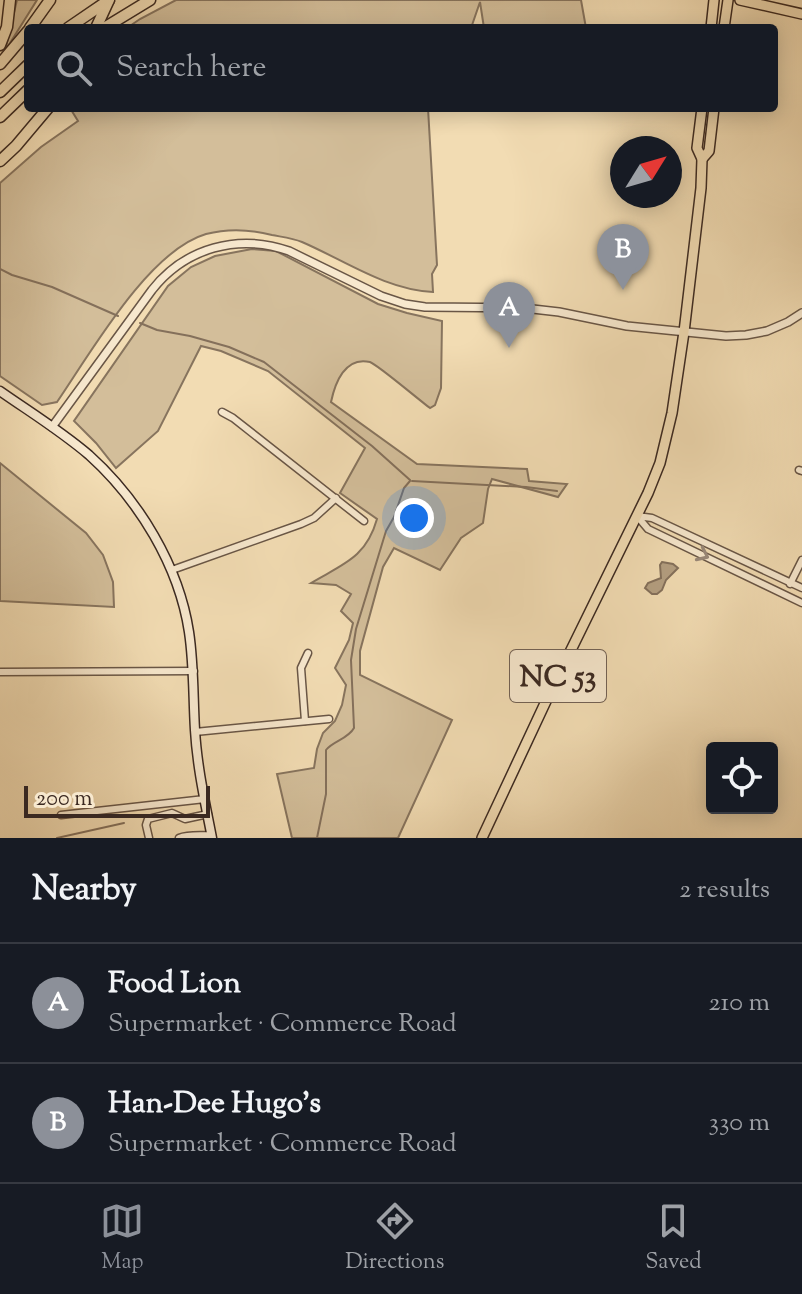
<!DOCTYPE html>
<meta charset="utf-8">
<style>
:root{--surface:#171b24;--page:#242831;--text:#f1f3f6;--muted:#9ea1a6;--line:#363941;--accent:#8c9099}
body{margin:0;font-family:"Sorts Mill Goudy",serif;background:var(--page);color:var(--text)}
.controls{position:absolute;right:24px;bottom:24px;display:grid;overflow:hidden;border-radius:8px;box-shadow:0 4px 20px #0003}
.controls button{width:72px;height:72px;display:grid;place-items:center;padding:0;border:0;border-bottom:2px solid var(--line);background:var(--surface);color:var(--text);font:40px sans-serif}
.compass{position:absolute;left:610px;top:136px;width:72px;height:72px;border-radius:50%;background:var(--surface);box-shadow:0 4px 20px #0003;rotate:53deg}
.scale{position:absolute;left:24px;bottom:20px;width:186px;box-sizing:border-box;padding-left:8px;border:4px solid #3b2921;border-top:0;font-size:22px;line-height:28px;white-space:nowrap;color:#3b2921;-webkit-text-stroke:6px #f7e8ce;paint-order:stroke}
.you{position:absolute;left:414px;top:518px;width:28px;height:28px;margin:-20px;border:6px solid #fff;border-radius:50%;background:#1a73e8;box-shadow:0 0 0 12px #1a73e833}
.badge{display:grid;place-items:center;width:52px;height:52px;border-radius:50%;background:var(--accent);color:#fff;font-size:26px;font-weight:700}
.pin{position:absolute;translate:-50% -66px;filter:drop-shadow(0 2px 4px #0008)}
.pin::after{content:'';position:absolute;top:42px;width:28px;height:24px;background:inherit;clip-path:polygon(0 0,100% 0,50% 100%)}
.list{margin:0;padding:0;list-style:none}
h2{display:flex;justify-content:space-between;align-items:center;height:104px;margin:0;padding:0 32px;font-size:34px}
h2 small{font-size:26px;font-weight:400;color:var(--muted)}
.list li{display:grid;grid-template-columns:52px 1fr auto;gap:24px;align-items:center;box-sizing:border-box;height:120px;padding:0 32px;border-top:2px solid var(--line)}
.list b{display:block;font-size:30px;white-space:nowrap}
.list p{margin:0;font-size:26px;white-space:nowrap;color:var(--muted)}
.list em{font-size:26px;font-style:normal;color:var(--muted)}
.icon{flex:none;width:44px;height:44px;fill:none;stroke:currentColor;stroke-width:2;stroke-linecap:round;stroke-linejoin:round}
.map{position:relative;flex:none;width:802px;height:838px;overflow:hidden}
.search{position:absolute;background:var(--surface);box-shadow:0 4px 20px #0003;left:24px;right:24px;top:24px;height:88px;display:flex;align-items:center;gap:20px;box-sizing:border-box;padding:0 28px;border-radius:8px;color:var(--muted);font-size:30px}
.sheet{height:344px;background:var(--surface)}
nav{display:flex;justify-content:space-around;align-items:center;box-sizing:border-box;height:112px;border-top:2px solid var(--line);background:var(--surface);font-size:22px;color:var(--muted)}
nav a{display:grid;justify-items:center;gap:4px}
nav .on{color:var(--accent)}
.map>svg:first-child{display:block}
.green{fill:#d3be9a;stroke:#87745e;stroke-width:2}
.water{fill:#b49f81;stroke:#84705b;stroke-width:2}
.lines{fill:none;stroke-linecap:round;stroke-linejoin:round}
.stream{stroke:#84705b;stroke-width:2}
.minor-casing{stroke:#695646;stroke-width:9}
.tertiary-casing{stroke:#695646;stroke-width:10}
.secondary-casing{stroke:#3b2921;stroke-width:11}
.primary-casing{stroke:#3b2921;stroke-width:12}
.trunk-casing{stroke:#3b2921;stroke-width:12}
.motorway-casing{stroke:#3b2921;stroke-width:13}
.minor{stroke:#f7e8ce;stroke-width:6}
.tertiary{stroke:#f7e8ce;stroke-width:7}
.secondary{stroke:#f7e8ce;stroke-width:8}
.primary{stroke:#f2dcb3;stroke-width:9}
.trunk{stroke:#f2dcb3;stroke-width:9}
.motorway{stroke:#f2dcb3;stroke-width:10}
.oneway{stroke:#998878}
.labels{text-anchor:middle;stroke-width:6;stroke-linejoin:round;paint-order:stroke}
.shield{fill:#f7e8ce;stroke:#736255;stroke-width:2}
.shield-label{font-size:30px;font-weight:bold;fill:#3b2921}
</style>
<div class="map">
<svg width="802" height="838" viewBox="0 0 802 838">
<rect width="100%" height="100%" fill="#f2dcb3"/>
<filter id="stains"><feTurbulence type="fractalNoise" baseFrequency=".0025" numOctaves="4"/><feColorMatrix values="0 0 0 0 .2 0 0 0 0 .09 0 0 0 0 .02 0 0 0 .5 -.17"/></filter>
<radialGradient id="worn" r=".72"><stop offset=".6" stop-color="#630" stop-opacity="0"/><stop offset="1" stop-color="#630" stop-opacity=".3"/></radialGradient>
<!-- green -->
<g class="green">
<polygon points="17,0 37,0 5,51"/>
<polygon points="176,0 581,0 586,28 484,28 480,2 471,28 127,28 140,19"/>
<path d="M70,108H428L437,265L432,274L433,292C386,290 344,260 302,242C292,238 282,237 272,235C249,229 229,228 206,234C148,251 90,354 57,402L42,405L0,376V183L41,147L78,121Z"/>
<path d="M252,249L276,251L378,304L407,313L442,321L441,388L435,405L430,408C419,400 378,365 370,362C345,356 335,383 331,402L417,464L527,469L529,481L567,484L558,497L492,479L488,489L483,523L461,538L440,570L394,548L383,567L360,651V675L452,720L398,838H292L277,774L314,768L317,749L323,733L335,721L342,705L346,685L335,668L349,640L353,623L341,611L351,594L336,585L311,583C343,564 366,558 377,519L340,493L365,448L268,371L221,351L201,346L158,431L116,468L96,443L74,421L168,286L191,267L215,256Z"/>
<polygon points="0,463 86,533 103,555 113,582 114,607 0,601"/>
</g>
<!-- water -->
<polygon class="water" points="662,562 673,564 678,568 666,580 662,590 657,594 652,594 645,588 648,583 661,578 660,565"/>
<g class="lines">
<!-- stream -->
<g class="stream">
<polyline points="0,269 12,275 52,287 118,316"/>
<polyline points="140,323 157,330 190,336 229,347 264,362 372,446 410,480"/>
<polyline points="412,481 526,487 557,491"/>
<polyline points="57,838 124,823"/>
<path d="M317,838L326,794V750C333,741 348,739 354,728L351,660L356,629L386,531L394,517L404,488L410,481"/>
</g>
<!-- minor casing -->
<g class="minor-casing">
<g id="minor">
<polyline points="222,412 233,418 364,521"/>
<polyline points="799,470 802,471"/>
<polyline points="637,516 648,529 802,603"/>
<polyline points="637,516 652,518 802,588"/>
<polyline points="172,570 301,524 314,518 336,498"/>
<polyline points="790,584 802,560"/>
<polyline points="0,672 194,671"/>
<polyline points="305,721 301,668 308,653"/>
<polyline points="195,732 329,719"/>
<polyline points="61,815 205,799"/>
<polyline points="149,838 146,825 148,819 172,813 185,819 208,814"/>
<path d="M179,838C189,834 200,836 211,835"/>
</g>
</g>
<!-- tertiary casing -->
<g class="tertiary-casing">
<path id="tertiary" d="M52,427L152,290C185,248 238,233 289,251L381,296L405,304L425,307L524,308L559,312L627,326L726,336L746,335L767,331L788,322L802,313"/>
</g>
<!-- secondary casing -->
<g class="secondary-casing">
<path id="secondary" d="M0,391C30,412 61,431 89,455C139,500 179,566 189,632C194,665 193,697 195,730C197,766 205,802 212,838"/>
</g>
<!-- primary casing -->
<g class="primary-casing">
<g id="primary">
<polyline points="711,28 714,0"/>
<polyline points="724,28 728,0"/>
<polyline points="702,159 709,151 714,108"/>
<polyline points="482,838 547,699 648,493 660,463 672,413 684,332 701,188 702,159 697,148 702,108"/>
</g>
</g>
<!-- trunk casing -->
<g class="trunk-casing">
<polyline id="trunk" points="740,0 802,14"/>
</g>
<!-- motorway casing -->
<g class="motorway-casing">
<g id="motorway">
<polyline points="30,28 50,0"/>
<polyline points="68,28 109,0"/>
<polyline points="96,28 108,2"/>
<polyline points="104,28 150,0"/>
<polyline points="0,45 7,27 10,0"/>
<polyline points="0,64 28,31"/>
<polyline points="0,92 28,65"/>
<polyline points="0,117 28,90"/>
<polyline points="0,161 16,146 48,108"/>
</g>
</g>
<!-- minor -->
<use href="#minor" class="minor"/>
<!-- tertiary -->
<use href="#tertiary" class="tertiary"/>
<!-- secondary -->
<use href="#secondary" class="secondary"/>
<!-- primary -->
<use href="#primary" class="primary"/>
<!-- trunk -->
<use href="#trunk" class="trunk"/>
<!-- motorway -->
<use href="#motorway" class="motorway"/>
</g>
<!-- one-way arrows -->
<defs><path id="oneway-chevron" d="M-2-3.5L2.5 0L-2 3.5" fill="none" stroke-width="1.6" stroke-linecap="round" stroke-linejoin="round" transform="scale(2)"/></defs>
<use class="oneway" href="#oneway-chevron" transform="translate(703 555) rotate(25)"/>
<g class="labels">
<!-- shield labels -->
<rect class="shield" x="510" y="650" width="96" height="52" rx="6"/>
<g class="shield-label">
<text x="558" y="686">NC 53</text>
</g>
</g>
<rect width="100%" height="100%" filter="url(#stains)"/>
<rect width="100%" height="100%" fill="url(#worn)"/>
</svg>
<div class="controls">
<button><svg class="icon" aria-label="locate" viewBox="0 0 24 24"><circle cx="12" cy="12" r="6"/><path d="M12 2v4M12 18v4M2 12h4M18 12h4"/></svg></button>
</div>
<svg class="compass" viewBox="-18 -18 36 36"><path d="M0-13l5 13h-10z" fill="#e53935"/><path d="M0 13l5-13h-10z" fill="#9ea1a6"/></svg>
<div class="scale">200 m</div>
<div class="you"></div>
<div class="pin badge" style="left:509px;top:348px">A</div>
<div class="pin badge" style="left:623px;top:290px">B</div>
<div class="search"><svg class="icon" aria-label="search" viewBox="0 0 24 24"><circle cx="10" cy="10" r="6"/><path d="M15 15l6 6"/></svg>Search here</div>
</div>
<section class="sheet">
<h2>Nearby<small>2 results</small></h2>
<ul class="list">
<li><span class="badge">A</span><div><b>Food Lion</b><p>Supermarket · Commerce Road</p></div><em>210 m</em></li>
<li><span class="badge">B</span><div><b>Han-Dee Hugo's</b><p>Supermarket · Commerce Road</p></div><em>330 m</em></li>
</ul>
</section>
<nav>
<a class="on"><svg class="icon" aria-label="map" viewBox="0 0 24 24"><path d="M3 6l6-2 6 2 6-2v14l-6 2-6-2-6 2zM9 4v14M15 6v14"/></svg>Map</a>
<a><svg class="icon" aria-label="directions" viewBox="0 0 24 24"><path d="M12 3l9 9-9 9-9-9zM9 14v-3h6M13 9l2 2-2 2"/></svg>Directions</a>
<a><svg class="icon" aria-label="saved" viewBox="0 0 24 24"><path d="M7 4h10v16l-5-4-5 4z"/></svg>Saved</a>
</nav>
